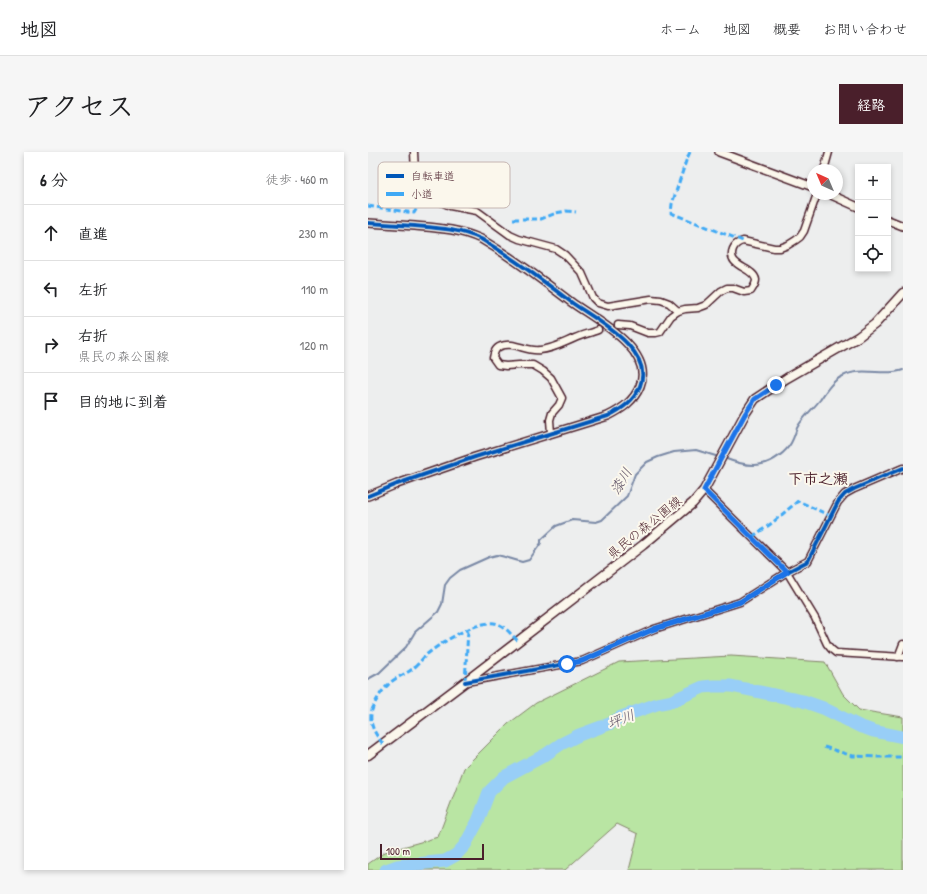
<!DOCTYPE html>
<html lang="ja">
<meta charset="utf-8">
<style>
:root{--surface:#fff;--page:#f6f6f6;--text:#202124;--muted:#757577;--line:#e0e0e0;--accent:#4a1f2b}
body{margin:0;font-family:"Patrick Hand","Klee One",sans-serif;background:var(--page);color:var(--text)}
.controls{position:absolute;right:12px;top:12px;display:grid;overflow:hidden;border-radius:0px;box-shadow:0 2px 6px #0003}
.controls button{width:36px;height:36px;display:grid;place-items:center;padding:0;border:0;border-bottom:1px solid var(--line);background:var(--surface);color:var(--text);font:20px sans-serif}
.compass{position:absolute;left:439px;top:12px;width:36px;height:36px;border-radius:50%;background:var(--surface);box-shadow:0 2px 6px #0003;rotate:316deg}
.scale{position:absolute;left:12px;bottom:10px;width:104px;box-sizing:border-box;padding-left:4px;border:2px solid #4a1f2b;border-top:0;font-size:11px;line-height:14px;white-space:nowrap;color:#4a1f2b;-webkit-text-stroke:3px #fbf7ec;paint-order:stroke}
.stop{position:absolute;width:12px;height:12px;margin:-9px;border:3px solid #1a73e8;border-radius:50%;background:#fff}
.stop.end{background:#1a73e8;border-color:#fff;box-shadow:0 1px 4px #0008}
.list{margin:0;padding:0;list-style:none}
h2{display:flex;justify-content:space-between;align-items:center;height:52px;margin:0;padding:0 16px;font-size:17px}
h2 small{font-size:13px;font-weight:400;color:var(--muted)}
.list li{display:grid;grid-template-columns:26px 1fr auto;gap:12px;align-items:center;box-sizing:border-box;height:56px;padding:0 16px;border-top:1px solid var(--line)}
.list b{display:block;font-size:15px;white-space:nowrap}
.list p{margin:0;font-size:13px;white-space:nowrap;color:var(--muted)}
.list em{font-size:13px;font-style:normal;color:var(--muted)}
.icon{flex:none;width:22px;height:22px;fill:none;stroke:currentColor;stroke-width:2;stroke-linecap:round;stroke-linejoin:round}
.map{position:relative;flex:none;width:535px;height:718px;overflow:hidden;border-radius:0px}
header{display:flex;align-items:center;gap:24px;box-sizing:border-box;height:56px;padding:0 20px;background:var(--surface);border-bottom:1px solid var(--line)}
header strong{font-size:19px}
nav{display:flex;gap:22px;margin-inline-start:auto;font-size:14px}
.intro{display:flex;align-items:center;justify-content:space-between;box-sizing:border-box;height:96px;padding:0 24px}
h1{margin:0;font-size:28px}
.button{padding:10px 18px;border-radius:0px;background:var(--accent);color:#fff;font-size:14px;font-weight:700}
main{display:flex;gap:24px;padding:0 24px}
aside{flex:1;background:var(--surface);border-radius:0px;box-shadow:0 2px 6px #0003}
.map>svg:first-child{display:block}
.green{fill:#b9e5a3;stroke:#828267}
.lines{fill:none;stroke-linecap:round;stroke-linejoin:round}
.stream{stroke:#7988a5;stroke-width:2}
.river{stroke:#98cef7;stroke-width:13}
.minor-tunnel{stroke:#ccc5c7;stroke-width:6;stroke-dasharray:6 3;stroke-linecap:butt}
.minor-casing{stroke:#4a1f2b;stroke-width:9}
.tertiary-casing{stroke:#4a1f2b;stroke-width:10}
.secondary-casing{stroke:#4a1f2b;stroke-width:11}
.minor{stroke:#fbf7ec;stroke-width:6}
.tertiary{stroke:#fbf7ec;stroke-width:7}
.secondary{stroke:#fbf7ec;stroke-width:8}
.quiet{stroke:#3fa9f5;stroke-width:3;stroke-dasharray:6 3;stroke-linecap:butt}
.cycleway-casing{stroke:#fbf7ec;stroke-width:6}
.cycleway{stroke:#0057b8;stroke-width:4}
.route{stroke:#1a73e8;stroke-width:5}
.labels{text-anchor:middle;stroke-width:4;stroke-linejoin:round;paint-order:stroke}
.street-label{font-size:13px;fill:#4a1f2b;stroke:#fbf7ec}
.water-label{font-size:14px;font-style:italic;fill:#615468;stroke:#fbf7ec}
.quarter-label{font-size:15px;font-weight:bold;fill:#4a1f2b;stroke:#fbf7ec}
.key{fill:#fbf7ec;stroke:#c6b6b2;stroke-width:1}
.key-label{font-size:11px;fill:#4a1f2b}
</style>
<header>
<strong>地図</strong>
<nav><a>ホーム</a><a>地図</a><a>概要</a><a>お問い合わせ</a></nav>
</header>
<div class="intro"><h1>アクセス</h1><a class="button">経路</a></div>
<main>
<aside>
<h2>6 分<small>徒歩 · 460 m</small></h2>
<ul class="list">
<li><svg class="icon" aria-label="ahead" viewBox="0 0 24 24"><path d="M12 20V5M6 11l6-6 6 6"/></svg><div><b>直進</b></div><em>230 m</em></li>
<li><svg class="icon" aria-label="left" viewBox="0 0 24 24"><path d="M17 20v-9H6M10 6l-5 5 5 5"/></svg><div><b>左折</b></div><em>110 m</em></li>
<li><svg class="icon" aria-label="right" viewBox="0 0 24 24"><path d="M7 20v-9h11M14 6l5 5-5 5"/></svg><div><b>右折</b><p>県民の森公園線</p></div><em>120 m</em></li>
<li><svg class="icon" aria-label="arrive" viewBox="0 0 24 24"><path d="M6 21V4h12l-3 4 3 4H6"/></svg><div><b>目的地に到着</b></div></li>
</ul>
</aside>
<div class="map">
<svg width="535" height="718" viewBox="0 0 535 718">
<rect width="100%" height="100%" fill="#edeeee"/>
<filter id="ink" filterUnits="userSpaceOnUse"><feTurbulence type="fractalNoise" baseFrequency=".025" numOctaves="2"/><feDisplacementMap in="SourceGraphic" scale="8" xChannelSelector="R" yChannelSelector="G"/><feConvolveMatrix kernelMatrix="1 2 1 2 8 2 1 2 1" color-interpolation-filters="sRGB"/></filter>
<g filter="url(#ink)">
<!-- green -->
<polygon class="green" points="363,504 457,510 475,542 491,558 535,565 535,718 261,718 270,682 249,672 197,718 0,718 0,712 17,700 70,685 96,616 140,572 168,551 251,510"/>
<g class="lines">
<!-- stream -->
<g class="stream">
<path d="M356,306C366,310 383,315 394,312C405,310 418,300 423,291C426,286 427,281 429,276C434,266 445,257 452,248C458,239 465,228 475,224C494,214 517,225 535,218"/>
<polyline points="0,527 11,521 38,495 47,480 70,460 74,452 77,433 82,426 92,418 121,405 129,403 137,405 154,410 161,408 173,391 173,388 188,374 204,368 228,370 234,368 259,344 267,322 279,310 290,305 306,300 328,298 351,305"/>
</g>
<!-- river -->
<polyline class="river" points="18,718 29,714 77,709 88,703 97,693 110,669 121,640 136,625 177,603 193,592 211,583 241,572 253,565 289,552 304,549 335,535 345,534 363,534 435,549 455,556 493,575 497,576 505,579 535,585"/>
<!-- minor-tunnel -->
<polyline class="minor-tunnel" points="230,178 250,173"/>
<!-- minor casing -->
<g class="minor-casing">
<g id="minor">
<polyline points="46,0 47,21 45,31 47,36 52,40 82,54 109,59 142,83 151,87 188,97 197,103 214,121 225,146 230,151 240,154 283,147 293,148 301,151 310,159"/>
<polyline points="456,18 461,0"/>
<path d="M250,173L262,174L280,181H288L292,180L303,164L310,159L317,157L330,156L338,153L353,139L359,136H365L376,140L383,139C385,136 388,132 388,128C386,115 358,115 365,97C367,92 371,90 375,89L406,96H412L420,93L428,88L432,85L436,79L449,42"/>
<path d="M183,281L182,268L184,261L191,253L194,246L183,226L175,219L165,213H151L138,214L130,213L125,206C126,201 127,196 133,194C146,189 158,200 172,198C185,197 195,191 207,186C214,183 222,181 230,178"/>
<polyline points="336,338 419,420 447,466 459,492 463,497 468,501 535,505"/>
<polyline points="530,505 535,492"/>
<polyline points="98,530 214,509 286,477 372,450 419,420 440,409 470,350 477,342 486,337 535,316"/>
</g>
</g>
<!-- tertiary casing -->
<g class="tertiary-casing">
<g id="tertiary">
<polyline points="351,0 445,35"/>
<polyline points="461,42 490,55"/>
<polyline points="520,68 535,74"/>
<path d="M0,71C16,72 31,73 47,74C71,76 91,77 113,87C145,106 174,128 203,150C226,167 287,197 272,234C266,249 254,257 240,264L107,305L29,332L0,344"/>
</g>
</g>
<!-- secondary casing -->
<g class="secondary-casing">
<polyline id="secondary" points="0,603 97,530 275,393 325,351 336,338 377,262 387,247 419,226 490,185 507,172 535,141"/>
</g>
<!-- minor -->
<use href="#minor" class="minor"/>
<!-- tertiary -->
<use href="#tertiary" class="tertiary"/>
<!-- secondary -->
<use href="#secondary" class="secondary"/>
<!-- quiet -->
<g class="quiet">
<polyline points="322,0 318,9 304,52 303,61 375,89"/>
<polyline points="0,54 46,61 57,42"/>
<polyline points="145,67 173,67 188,61 198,59 208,60"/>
<polyline points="384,385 404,371 430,349 463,364"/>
<polyline points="97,530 100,478"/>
<path d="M15,592C7,582 0,571 4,558C7,550 13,539 20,533C26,526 36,523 43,518C49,514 53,508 58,503C72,491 108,469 126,471C136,472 143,483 150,489"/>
<polyline points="456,595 485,604 509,605 535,605"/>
</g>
<!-- cycleway casing -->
<g class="cycleway-casing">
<g id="cycleway">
<path d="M0,71C16,72 31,73 47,74C71,76 91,77 113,87C145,106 174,128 203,150C226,167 287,197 272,234C266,249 254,257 240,264L107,305L29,332L0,344"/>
<polyline points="97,530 214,509 286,477 372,450 419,420 440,409 470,350 477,342 486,337 535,316"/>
</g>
</g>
<!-- cycleway -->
<use href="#cycleway" class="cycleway"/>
</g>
</g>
<g class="lines" filter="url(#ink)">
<!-- route -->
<polyline class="route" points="199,512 214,509 286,477 372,450 419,420 336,338 377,262 387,247 408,233"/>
</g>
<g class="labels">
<!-- street labels -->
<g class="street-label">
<text transform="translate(276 375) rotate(-39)" y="5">県民の森公園線</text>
</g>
<!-- water labels -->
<g class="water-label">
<text transform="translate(253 329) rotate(-59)" y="5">漆川</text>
<text transform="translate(253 567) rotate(-21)" y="5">坪川</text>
</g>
<!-- quarter labels -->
<g class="quarter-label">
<text x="450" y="332">下市之瀬</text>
</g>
</g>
<!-- legend -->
<rect x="10" y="10" width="132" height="46" rx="6" class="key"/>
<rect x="18" y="22" width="18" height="4" fill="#0057b8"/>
<rect x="18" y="40" width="18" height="4" fill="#3fa9f5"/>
<g class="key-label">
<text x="43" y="28">自転車道</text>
<text x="43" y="46">小道</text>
</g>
</svg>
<div class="controls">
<button>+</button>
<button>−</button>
<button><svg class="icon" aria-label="locate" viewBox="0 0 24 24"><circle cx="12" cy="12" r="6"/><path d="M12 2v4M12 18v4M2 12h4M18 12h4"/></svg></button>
</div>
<svg class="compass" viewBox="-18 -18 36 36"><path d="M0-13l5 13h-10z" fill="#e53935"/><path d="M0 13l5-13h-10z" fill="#757577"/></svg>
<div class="scale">100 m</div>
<div class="stop" style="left:199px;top:512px"></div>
<div class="stop end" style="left:408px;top:233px"></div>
</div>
</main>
